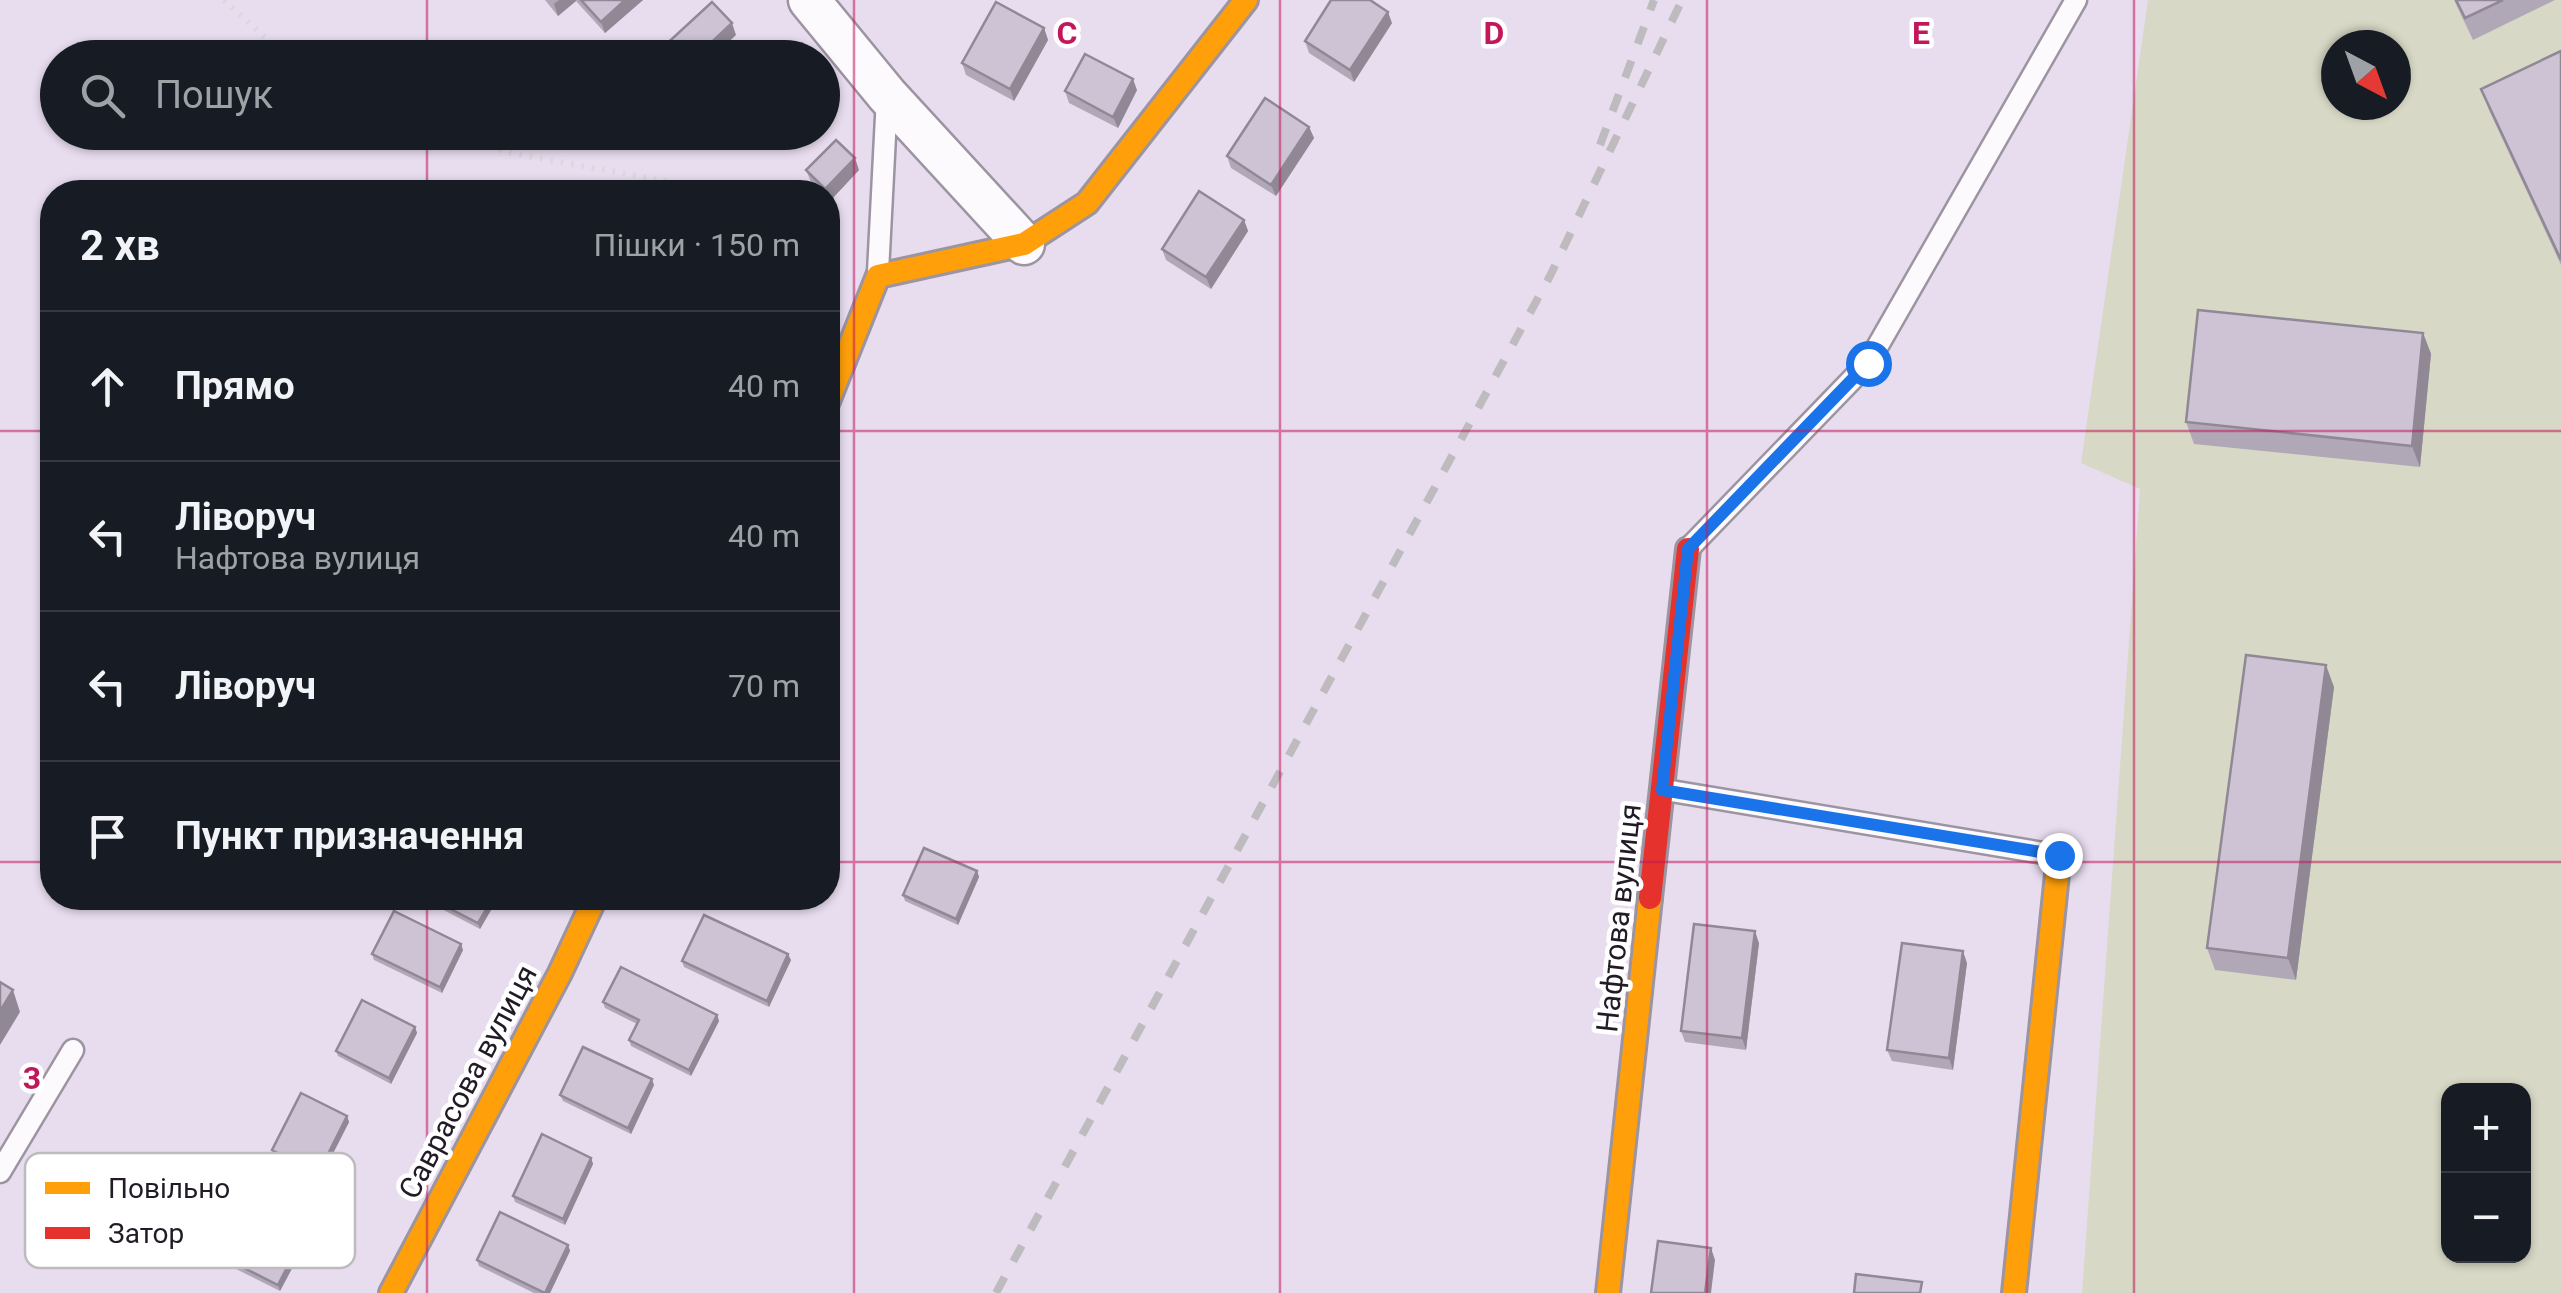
<!DOCTYPE html>
<html lang="uk">
<meta charset="utf-8">
<style>
:root{--surface:#171b24;--page:#242831;--text:#f1f3f6;--muted:#9ea1a6;--line:#363941}
body{margin:0;font-family:Roboto,sans-serif;background:var(--page);color:var(--text)}
.controls{position:absolute;right:30px;bottom:30px;display:grid;overflow:hidden;border-radius:20px;box-shadow:0 2px 8px #0004}
.controls button{width:90px;height:90px;display:grid;place-items:center;padding:0;border:0;border-bottom:2px solid var(--line);background:var(--surface);color:var(--text);font:50px sans-serif}
.compass{position:absolute;left:2321px;top:30px;width:90px;height:90px;border-radius:50%;background:var(--surface);box-shadow:0 2px 8px #0004;rotate:139deg}
.stop{position:absolute;width:30px;height:30px;margin:-22px;border:8px solid #1a73e8;border-radius:50%;background:#fff}
.stop.end{background:#1a73e8;border-color:#fff;box-shadow:0 2px 10px #0008}
.list{margin:0;padding:0;list-style:none}
h2{display:flex;justify-content:space-between;align-items:center;height:130px;margin:0;padding:0 40px;font-size:42px}
h2 small{font-size:32px;font-weight:400;color:var(--muted)}
.list li{display:grid;grid-template-columns:65px 1fr auto;gap:30px;align-items:center;box-sizing:border-box;height:150px;padding:0 40px;border-top:2px solid var(--line)}
.list b{display:block;font-size:38px;white-space:nowrap}
.list p{margin:0;font-size:32px;white-space:nowrap;color:var(--muted)}
.list em{font-size:32px;font-style:normal;color:var(--muted)}
.icon{flex:none;width:55px;height:55px;fill:none;stroke:currentColor;stroke-width:2;stroke-linecap:round;stroke-linejoin:round}
.map{position:relative;flex:none;width:2561px;height:1293px;overflow:hidden}
.search{position:absolute;background:var(--surface);box-shadow:0 2px 8px #0004;left:40px;top:40px;width:800px;height:110px;display:flex;align-items:center;gap:25px;box-sizing:border-box;padding:0 35px;border-radius:55px;color:var(--muted);font-size:38px}
.panel{position:absolute;background:var(--surface);box-shadow:0 2px 8px #0004;left:40px;top:180px;width:800px;height:730px;border-radius:40px}
.map>svg:first-child{display:block}
.green{fill:#d8d8c6;fill-rule:evenodd}
.lines{fill:none;stroke-linecap:round;stroke-linejoin:round}
.lane-casing{stroke:#9c94a1;stroke-width:25}
.street-casing{stroke:#9c94a1;stroke-width:45}
.slow-casing{stroke:#9c94a1;stroke-width:28}
.jam-casing{stroke:#9c94a1;stroke-width:28}
.path{stroke:#dad7dd;stroke-width:6;stroke-dasharray:2.5 8;stroke-linecap:butt}
.lane{stroke:#fcfafd;stroke-width:20}
.street{stroke:#fcfafd;stroke-width:40}
.slow{stroke:#ff9f0a;stroke-width:22}
.jam{stroke:#e5322d;stroke-width:22}
.rail{stroke:#bebbbf;stroke-width:8;stroke-dasharray:18 18;stroke-linecap:butt}
.wall{fill:#b1a8b7}
.shaded-wall{fill:#908895}
.building{fill:#cec3d5;stroke:#908895;stroke-width:2.5}
.route{stroke:#1a73e8;stroke-width:12}
.grid{fill:none;stroke:#c2185b;stroke-width:2.5;stroke-opacity:0.55}
.labels{text-anchor:middle;stroke-width:9;stroke-linejoin:round;paint-order:stroke}
.street-label{font-size:30px;fill:#221b26;stroke:#fff}
.key{fill:#fff;stroke:#bdbbbe;stroke-width:2.5}
.key-label{font-size:28px;fill:#221b26}
.grid-label{font-size:32px;text-anchor:middle;font-weight:bold;fill:#c2185b;stroke:#fff;stroke-width:9;stroke-linejoin:round;paint-order:stroke}
</style>
<div class="map">
<svg width="2561" height="1293" viewBox="0 0 2561 1293">
<rect width="100%" height="100%" fill="#e8ddef"/>
<!-- green -->
<path class="green" d="M2148,0H2561V1293H2082L2140,489L2081,463ZM2336,45H2396V105H2336ZM2448,1090H2524V1256H2448Z"/>
<g class="lines">
<!-- lane casing -->
<g class="lane-casing">
<g id="lane">
<polyline points="878,272 887,97"/>
<polyline points="1690,547 1868,363 2076,0"/>
<polyline points="1665,790 2055,855"/>
<polyline points="0,1172 73,1050"/>
</g>
</g>
<!-- street casing -->
<g class="street-casing">
<polyline id="street" points="809,0 887,95 1024,244"/>
</g>
<!-- slow casing -->
<g class="slow-casing">
<g id="slow">
<polyline points="828,401 878,276 1024,244 1087,203 1246,0"/>
<polyline points="391,1293 560,973 595,898"/>
<polyline points="1608,1293 1650,898"/>
<polyline points="2014,1293 2059,855"/>
</g>
</g>
<!-- jam casing -->
<g class="jam-casing">
<polyline id="jam" points="1650,898 1688,549"/>
</g>
<!-- path -->
<g class="path">
<polyline points="224,0 283,54 291,58"/>
<polyline points="461,132 505,152 725,192"/>
</g>
<!-- lane -->
<use href="#lane" class="lane"/>
<!-- street -->
<use href="#street" class="street"/>
<!-- slow -->
<use href="#slow" class="slow"/>
<!-- jam -->
<use href="#jam" class="jam"/>
<!-- rail -->
<g class="rail">
<polyline points="1600,145 1654,0"/>
<polyline points="996,1293 1550,276 1682,0"/>
</g>
</g>
<!-- wall -->
<g class="wall">
<polygon points="545,0 643,0 605,33 576,1 558,16"/>
<polygon points="2454,0 2555,0 2473,40"/>
<polygon points="1392,23 1354,82 1309,53 1305,41"/>
<polygon points="1044,28 1048,40 1014,101 966,75 962,63"/>
<polygon points="2561,51 2561,265 2489,110 2481,89"/>
<polygon points="1137,90 1118,128 1069,103 1065,91"/>
<polygon points="1309,127 1314,138 1276,196 1231,168 1227,156"/>
<polygon points="806,170 859,170 830,201 828,199 828,192 821,192 811,182"/>
<polygon points="1244,220 1248,231 1211,289 1166,260 1162,249"/>
<polygon points="2423,333 2431,354 2420,467 2194,444 2186,422"/>
<polygon points="2334,687 2296,980 2215,970 2207,948"/>
<polygon points="977,871 979,877 958,925 905,901 903,895"/>
<polygon points="428,898 498,898 480,929 430,903"/>
<polygon points="1759,943 1746,1050 1685,1042 1681,1031"/>
<polygon points="463,950 442,993 374,960 372,954"/>
<polygon points="791,960 769,1007 684,967 682,961"/>
<polygon points="1967,963 1953,1070 1892,1061 1887,1050"/>
<polygon points="603,1002 717,1015 719,1021 691,1076 631,1046 629,1040 637,1024 605,1008"/>
<polygon points="415,1027 417,1033 391,1084 338,1056 336,1051"/>
<polygon points="654,1085 631,1134 563,1101 560,1095"/>
<polygon points="347,1116 349,1122 320,1179 274,1156 272,1150"/>
<polygon points="591,1158 593,1164 565,1225 515,1202 513,1196"/>
<polygon points="306,1242 280,1291 230,1266 228,1260"/>
<polygon points="568,1245 570,1251 550,1293 534,1293 479,1266 477,1260"/>
</g>
<!-- shaded-wall -->
<g class="shaded-wall">
<polygon points="559,0 576,0 576,1 558,16 554,4"/>
<polygon points="625,0 643,0 605,33 601,22"/>
<polygon points="1388,12 1392,23 1354,82 1350,70"/>
<polygon points="732,23 736,35 712,58 695,58"/>
<polygon points="1044,28 1048,40 1014,101 1010,89"/>
<polygon points="1133,79 1137,90 1118,128 1113,117"/>
<polygon points="1309,127 1314,138 1276,196 1271,185"/>
<polygon points="855,158 859,170 830,201 825,189"/>
<polygon points="1244,220 1248,231 1211,289 1206,277"/>
<polygon points="2423,333 2431,354 2420,467 2412,446"/>
<polygon points="2326,665 2334,687 2296,980 2288,958"/>
<polygon points="977,871 979,877 958,925 956,919"/>
<polygon points="493,898 498,898 480,929 478,923"/>
<polygon points="1755,931 1759,943 1746,1050 1742,1038"/>
<polygon points="461,944 463,950 442,993 440,987"/>
<polygon points="1963,951 1967,963 1953,1070 1949,1058"/>
<polygon points="788,954 791,960 769,1007 767,1001"/>
<polygon points="13,990 20,1012 0,1045 0,1011"/>
<polygon points="717,1015 719,1021 691,1076 689,1070"/>
<polygon points="415,1027 417,1033 391,1084 389,1078"/>
<polygon points="652,1079 654,1085 631,1134 628,1128"/>
<polygon points="347,1116 349,1122 320,1179 318,1174"/>
<polygon points="591,1158 593,1164 565,1225 563,1219"/>
<polygon points="303,1236 306,1242 280,1291 278,1285"/>
<polygon points="568,1245 570,1251 550,1293 545,1293"/>
<polygon points="1711,1248 1715,1260 1711,1293 1705,1293"/>
</g>
<!-- building -->
<g class="building">
<polygon points="581,0 625,0 601,22"/>
<polygon points="1331,0 1370,0 1388,12 1350,70 1305,41"/>
<polygon points="2456,0 2503,0 2465,18"/>
<polygon points="712,2 732,23 695,58 671,58 662,48"/>
<polygon points="996,2 1044,28 1010,89 962,63"/>
<polygon points="2561,51 2561,260 2481,89"/>
<polygon points="1085,54 1133,79 1113,117 1065,91"/>
<polygon points="1265,98 1309,127 1271,185 1227,156"/>
<polygon points="836,140 855,158 825,189 806,170"/>
<polygon points="1199,191 1244,220 1206,277 1162,249"/>
<polygon points="2198,310 2423,333 2412,446 2186,422"/>
<polygon points="2246,655 2326,665 2288,958 2207,948"/>
<polygon points="924,848 977,871 956,919 903,895"/>
<polygon points="429,898 493,898 478,923"/>
<polygon points="394,911 461,944 440,987 372,954"/>
<polygon points="704,915 788,954 767,1001 682,961"/>
<polygon points="1694,924 1755,931 1742,1038 1681,1031"/>
<polygon points="1902,943 1963,951 1949,1058 1887,1050"/>
<polygon points="621,967 717,1015 689,1070 629,1040 639,1020 603,1002"/>
<polygon points="0,982 13,990 0,1011"/>
<polygon points="362,1000 415,1027 389,1078 336,1051"/>
<polygon points="583,1047 652,1079 628,1128 560,1095"/>
<polygon points="301,1093 347,1116 318,1174 272,1150"/>
<polygon points="542,1134 591,1158 563,1219 513,1196"/>
<polygon points="253,1210 303,1236 278,1285 228,1260"/>
<polygon points="500,1212 568,1245 545,1293 477,1260"/>
<polygon points="1658,1241 1711,1248 1705,1293 1651,1293"/>
<polygon points="1856,1274 1922,1282 1920,1293 1854,1293"/>
</g>
<g class="lines">
<!-- route -->
<polyline class="route" points="1868,363 1688,549 1662,790 2059,855"/>
</g>
<!-- grid -->
<path class="grid" d="M427,0V58M854,0V1293M1280,0V1293M1707,0V1293M2134,0V1293M427,132V192M0,431H52M828,431H2561M0,862H52M828,862H2561M427,898V1293"/>
<g class="labels">
<!-- street labels -->
<g class="street-label">
<text transform="translate(1619 918) rotate(-84)" y="10">Нафтова вулиця</text>
<text transform="translate(468 1082) rotate(-62)" y="10">Саврасова вулиця</text>
</g>
</g>
<!-- legend -->
<rect x="25" y="1153" width="330" height="115" rx="15" class="key"/>
<rect x="45" y="1182" width="45" height="12" fill="#ff9f0a"/>
<rect x="45" y="1227" width="45" height="12" fill="#e5322d"/>
<g class="key-label">
<text x="108" y="1198">Повільно</text>
<text x="108" y="1243">Затор</text>
</g>
<g class="grid-label">
<text x="1067" y="44">C</text>
<text x="1494" y="44">D</text>
<text x="1921" y="44">E</text>
<text x="32" y="1089">3</text>
</g>
</svg>
<div class="controls">
<button>+</button>
<button>−</button>
</div>
<svg class="compass" viewBox="-18 -18 36 36"><path d="M0-13l5 13h-10z" fill="#e53935"/><path d="M0 13l5-13h-10z" fill="#9ea1a6"/></svg>
<div class="stop" style="left:1868px;top:363px"></div>
<div class="stop end" style="left:2059px;top:855px"></div>
<div class="search"><svg class="icon" aria-label="search" viewBox="0 0 24 24"><circle cx="10" cy="10" r="6"/><path d="M15 15l6 6"/></svg>Пошук</div>
<section class="panel">
<h2>2 хв<small>Пішки · 150 m</small></h2>
<ul class="list">
<li><svg class="icon" aria-label="ahead" viewBox="0 0 24 24"><path d="M12 20V5M6 11l6-6 6 6"/></svg><div><b>Прямо</b></div><em>40 m</em></li>
<li><svg class="icon" aria-label="left" viewBox="0 0 24 24"><path d="M17 20v-9H6M10 6l-5 5 5 5"/></svg><div><b>Ліворуч</b><p>Нафтова вулиця</p></div><em>40 m</em></li>
<li><svg class="icon" aria-label="left" viewBox="0 0 24 24"><path d="M17 20v-9H6M10 6l-5 5 5 5"/></svg><div><b>Ліворуч</b></div><em>70 m</em></li>
<li><svg class="icon" aria-label="arrive" viewBox="0 0 24 24"><path d="M6 21V4h12l-3 4 3 4H6"/></svg><div><b>Пункт призначення</b></div></li>
</ul>
</section>
</div>
